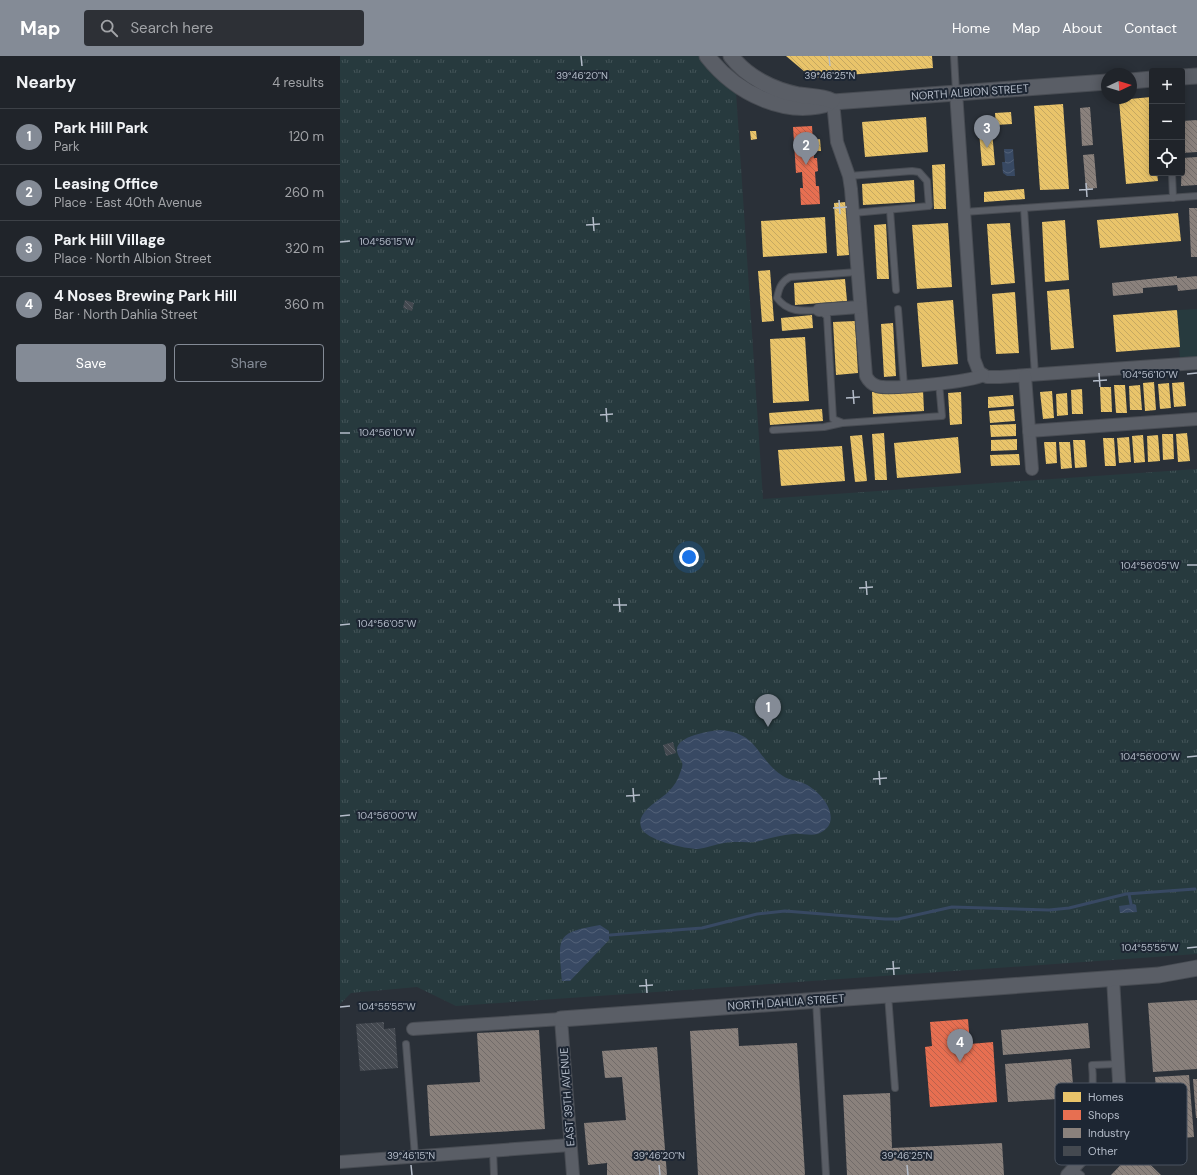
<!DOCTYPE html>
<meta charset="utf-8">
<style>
:root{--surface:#20242a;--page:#2d3036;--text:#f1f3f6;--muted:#a2a4a8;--line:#3d4147;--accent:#848b96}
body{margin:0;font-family:"DM Sans",sans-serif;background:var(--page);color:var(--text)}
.controls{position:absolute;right:12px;top:12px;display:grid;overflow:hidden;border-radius:4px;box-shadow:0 2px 10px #0003}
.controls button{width:36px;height:36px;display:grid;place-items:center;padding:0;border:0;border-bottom:1px solid var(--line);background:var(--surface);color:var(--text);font:20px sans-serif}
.compass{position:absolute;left:761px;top:12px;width:36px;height:36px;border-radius:50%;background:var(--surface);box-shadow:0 2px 10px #0003;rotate:86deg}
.you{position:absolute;left:349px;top:501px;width:14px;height:14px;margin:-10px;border:3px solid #fff;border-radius:50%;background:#1a73e8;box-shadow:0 0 0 6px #1a73e833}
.badge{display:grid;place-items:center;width:26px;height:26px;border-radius:50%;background:var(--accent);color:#fff;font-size:13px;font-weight:700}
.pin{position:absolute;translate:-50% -33px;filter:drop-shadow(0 1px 2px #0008)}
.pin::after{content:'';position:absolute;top:21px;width:14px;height:12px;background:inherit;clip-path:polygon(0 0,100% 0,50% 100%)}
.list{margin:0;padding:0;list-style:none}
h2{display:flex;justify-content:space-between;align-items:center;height:52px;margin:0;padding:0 16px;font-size:17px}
h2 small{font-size:13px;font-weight:400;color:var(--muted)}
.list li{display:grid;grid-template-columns:26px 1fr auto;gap:12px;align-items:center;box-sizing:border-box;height:56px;padding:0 16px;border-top:1px solid var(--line)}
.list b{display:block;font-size:15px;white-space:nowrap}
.list p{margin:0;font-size:13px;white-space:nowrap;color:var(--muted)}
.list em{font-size:13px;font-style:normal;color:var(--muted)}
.actions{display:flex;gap:8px;padding:12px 16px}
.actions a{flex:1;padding:9px 0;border:1px solid var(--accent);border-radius:4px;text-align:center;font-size:14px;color:var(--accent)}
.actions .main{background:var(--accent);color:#fff}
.icon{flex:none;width:22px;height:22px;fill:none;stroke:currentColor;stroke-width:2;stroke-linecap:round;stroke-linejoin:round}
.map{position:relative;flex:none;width:857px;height:1119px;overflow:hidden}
header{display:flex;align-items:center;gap:24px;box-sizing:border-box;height:56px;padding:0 20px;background:var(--accent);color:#fff}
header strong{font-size:19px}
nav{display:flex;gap:22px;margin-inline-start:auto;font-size:14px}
.search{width:280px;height:36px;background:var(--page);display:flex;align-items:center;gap:10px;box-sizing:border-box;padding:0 14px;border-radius:4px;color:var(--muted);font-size:15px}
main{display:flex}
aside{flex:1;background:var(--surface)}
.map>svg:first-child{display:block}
.grass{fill:#273a3e}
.park{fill:url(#park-tufts)}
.water{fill:url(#water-waves)}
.homes{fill:url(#homes-back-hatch)}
.shops{fill:url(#shops-back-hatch)}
.industry{fill:url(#industry-back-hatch)}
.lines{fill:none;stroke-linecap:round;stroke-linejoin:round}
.stream{stroke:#384963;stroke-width:3}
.building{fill:url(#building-back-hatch)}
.service-casing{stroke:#484c53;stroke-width:8}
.minor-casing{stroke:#484c53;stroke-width:14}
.tertiary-casing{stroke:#484c53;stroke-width:17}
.service{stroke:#5a5e66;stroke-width:6}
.minor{stroke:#5a5e66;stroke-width:12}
.tertiary{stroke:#5a5e66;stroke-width:15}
.ticks{fill:none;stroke:#b4bcc9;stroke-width:1.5}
.labels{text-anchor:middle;stroke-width:4;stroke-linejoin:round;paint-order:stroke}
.street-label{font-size:11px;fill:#b4bcc9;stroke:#1d2633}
.key{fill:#1d2633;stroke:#4a5360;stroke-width:1}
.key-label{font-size:11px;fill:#b4bcc9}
.ticks-label{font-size:10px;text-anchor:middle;fill:#b4bcc9;stroke:#1d2633;stroke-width:4;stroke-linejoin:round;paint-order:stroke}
</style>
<header>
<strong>Map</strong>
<div class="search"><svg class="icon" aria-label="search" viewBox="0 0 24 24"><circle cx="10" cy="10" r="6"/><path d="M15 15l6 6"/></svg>Search here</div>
<nav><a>Home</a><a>Map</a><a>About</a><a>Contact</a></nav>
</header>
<main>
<aside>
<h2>Nearby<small>4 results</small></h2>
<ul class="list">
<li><span class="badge">1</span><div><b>Park Hill Park</b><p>Park</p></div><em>120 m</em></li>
<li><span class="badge">2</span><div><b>Leasing Office</b><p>Place · East 40th Avenue</p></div><em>260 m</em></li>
<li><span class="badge">3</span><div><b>Park Hill Village</b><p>Place · North Albion Street</p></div><em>320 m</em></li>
<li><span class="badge">4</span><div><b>4 Noses Brewing Park Hill</b><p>Bar · North Dahlia Street</p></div><em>360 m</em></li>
</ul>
<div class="actions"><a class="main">Save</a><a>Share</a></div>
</aside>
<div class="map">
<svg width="857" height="1119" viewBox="0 0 857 1119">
<defs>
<pattern id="park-tufts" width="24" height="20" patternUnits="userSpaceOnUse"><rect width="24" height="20" fill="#273a3e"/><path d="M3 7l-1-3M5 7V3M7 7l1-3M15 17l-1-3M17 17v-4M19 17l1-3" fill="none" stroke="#445559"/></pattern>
<pattern id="water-waves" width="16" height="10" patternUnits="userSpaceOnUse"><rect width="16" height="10" fill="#384963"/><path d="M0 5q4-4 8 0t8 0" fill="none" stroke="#526178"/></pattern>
<pattern id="homes-back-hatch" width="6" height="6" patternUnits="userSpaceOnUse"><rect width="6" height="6" fill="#e9c46a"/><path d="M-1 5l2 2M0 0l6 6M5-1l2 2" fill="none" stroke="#c5a861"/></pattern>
<pattern id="shops-back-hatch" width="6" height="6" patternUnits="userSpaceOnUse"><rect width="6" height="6" fill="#e76f51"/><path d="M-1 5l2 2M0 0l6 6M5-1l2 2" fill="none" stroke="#bb614c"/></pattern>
<pattern id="industry-back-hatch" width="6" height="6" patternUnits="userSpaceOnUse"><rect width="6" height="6" fill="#8a817c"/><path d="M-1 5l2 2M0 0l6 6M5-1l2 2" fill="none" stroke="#716b69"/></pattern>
<pattern id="building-back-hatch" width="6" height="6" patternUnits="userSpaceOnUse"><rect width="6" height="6" fill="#444950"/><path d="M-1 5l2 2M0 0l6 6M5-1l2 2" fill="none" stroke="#5d6168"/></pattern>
</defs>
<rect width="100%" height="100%" fill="#2a3038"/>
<!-- grass -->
<polygon class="grass" points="857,253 857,303 840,304 837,254"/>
<!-- park -->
<polygon class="park" points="0,0 361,0 396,36 423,443 857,413 857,898 116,950 77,931 11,937 0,948"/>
<!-- water -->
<g class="water">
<polygon points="664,93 673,93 675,120 667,120 663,117 662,106 665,106"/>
<path d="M380,674C420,677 415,702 443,720C448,724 456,724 463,727C476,732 497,753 489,769C487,773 481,777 477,778C470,780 461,777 453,778C440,779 428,783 415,786C405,787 394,785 384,787C376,788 367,792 358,793C346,793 304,784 301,771C296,755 321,744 329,735C334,730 338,724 340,717C346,703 339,706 337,695C335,680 370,675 380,674Z"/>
<polygon points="794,848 796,849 797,856 780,857 779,850"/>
<path d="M260,869L269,875V884L230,925H222C219,881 214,877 260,869Z"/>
</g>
<!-- homes -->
<g class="homes">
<polygon points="446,0 592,0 593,12 472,22"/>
<polygon points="811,41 812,117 817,117 818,125 786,128 779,44"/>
<polygon points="723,48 729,133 700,134 694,50"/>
<polygon points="671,56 672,68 656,69 655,57"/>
<polygon points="586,61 588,96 525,101 522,66"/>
<polygon points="650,63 656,68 650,75 644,69"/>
<polygon points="410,75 416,75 417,83 411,84"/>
<polygon points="652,75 655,109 642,110 639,76"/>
<polygon points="480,83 481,95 473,95 473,84"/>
<polygon points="605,108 606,153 594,153 592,109"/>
<polygon points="574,124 575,146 523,149 522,128"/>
<polygon points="684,133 685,143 644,146 644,136"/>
<polygon points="506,146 509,199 497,200 494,147"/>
<polygon points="838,157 841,185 760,192 757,164"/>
<polygon points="485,161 487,197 423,201 421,165"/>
<polygon points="725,164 729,224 705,226 702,166"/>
<polygon points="608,167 612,231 577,233 572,169"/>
<polygon points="670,167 675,227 651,229 647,168"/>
<polygon points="546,168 549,223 537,223 534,169"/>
<polygon points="430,214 434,265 422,266 418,215"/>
<polygon points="505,223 507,245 455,249 454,227"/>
<polygon points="729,233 734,292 711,294 707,235"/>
<polygon points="675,236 679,297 656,298 652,238"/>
<polygon points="613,244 618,308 582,311 577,247"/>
<polygon points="837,254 840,291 776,296 773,259"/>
<polygon points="472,259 473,272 442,275 441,262"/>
<polygon points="515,265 518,317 496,319 493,266"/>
<polygon points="553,267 556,320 544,321 541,268"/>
<polygon points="465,281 469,345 433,347 430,283"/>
<polygon points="814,326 816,354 805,355 803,327"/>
<polygon points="844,326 846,350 834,351 832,327"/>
<polygon points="829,327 831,352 820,353 818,328"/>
<polygon points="774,329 785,329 787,357 776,357"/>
<polygon points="800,329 802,354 790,354 789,330"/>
<polygon points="760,331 771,331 772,356 761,356"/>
<polygon points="742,333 743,358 732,358 731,334"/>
<polygon points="583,334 584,355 533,358 532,336"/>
<polygon points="712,335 714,362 703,363 700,336"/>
<polygon points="621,336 622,368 610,369 608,337"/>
<polygon points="727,337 728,359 717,360 716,338"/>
<polygon points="673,339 674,350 648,352 648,341"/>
<polygon points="482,353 483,365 430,369 429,357"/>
<polygon points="674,353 675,365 650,367 649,355"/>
<polygon points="676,368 676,380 651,381 650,369"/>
<polygon points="544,377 547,424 535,424 532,378"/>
<polygon points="847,377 850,405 838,406 836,378"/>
<polygon points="822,378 833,378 834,403 823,404"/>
<polygon points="522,379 527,425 515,426 510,380"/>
<polygon points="803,379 805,406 794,407 792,380"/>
<polygon points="818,379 820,405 808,406 807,380"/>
<polygon points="618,381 621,417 557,422 554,387"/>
<polygon points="789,381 791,406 779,407 777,382"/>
<polygon points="763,382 774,382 776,410 765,410"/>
<polygon points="677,383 677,394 651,395 651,384"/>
<polygon points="733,384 745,384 747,411 735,412"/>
<polygon points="704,386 716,386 717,407 706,408"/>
<polygon points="719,386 730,386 732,412 721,413"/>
<polygon points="502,390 505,425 441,430 438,394"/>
<polygon points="679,398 680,409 651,410 650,399"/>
</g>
<!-- shops -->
<g class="shops">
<polygon points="472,70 474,102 477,102 478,115 475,116 476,130 479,130 480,148 461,149 460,132 463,132 462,116 456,117 453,71"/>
<polygon points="628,963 630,988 653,986 657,1046 590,1051 585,991 592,990 590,966"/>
</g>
<!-- industry -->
<g class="industry">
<polygon points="750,51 753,89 742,90 740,52"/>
<polygon points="857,64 857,96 842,97 842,65"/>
<polygon points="754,98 757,132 746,133 743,99"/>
<polygon points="857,101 857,129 841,130 842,102"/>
<polygon points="849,152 857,152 857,201 851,201"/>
<polygon points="837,220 837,222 857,220 857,233 838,235 837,229 803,232 803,237 773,240 772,227"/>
<polygon points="857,944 857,1013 813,1016 808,947"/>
<polygon points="748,967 750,992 663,999 661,974"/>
<polygon points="398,972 399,990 457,987 465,1119 358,1119 350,975"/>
<polygon points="199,974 205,1073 90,1080 87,1029 140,1026 137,977"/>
<polygon points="317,991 327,1119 267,1119 267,1107 248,1109 244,1067 286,1064 282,1021 265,1022 262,995"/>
<polygon points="731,1003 734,1042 668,1046 665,1008"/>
<polygon points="849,1019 854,1081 820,1084 815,1021"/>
<polygon points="853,1023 857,1023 857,1062 856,1062"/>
<polygon points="550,1037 552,1092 662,1087 664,1119 507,1119 503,1039"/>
<polygon points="795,1094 821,1119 771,1119"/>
</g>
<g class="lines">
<!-- stream -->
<g class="stream">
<polyline points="789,838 791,848"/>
<polyline points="270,879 362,872 417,858 445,855 545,863 558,863 612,851 709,854 729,852 786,838 855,833"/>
</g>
</g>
<!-- building -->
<g class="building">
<polygon points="65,244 74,247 72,255 63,252"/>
<polygon points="333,686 336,697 326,700 323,689"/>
<polygon points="44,966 44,973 55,972 58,1012 20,1015 16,968"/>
</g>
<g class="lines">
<!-- service casing -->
<g class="service-casing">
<g id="service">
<polyline points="614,0 616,36"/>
<polyline points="832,117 833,142"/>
<polyline points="509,120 572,115 579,116 587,125 589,150 513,157"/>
<polyline points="684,152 695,319"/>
<polyline points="550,154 556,234"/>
<polyline points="624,156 857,140"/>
<path d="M517,216L450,221C441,226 439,232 437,242C448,257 463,255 479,254L487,260L493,363L503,367L602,360L599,327"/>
<polyline points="558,253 564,330"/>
<polyline points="433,374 484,371 502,367"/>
<polyline points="548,939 555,1032"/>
<polyline points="476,944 486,1119"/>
<polyline points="66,988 75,1100"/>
<polyline points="748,1050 775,1060"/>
<path d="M724,1075C729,1072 736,1069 740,1064C753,1049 754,1028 752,1009L778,1008"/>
<polyline points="153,1094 154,1119"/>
<polyline points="733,1113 741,1119"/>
</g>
</g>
<!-- minor casing -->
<g class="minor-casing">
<g id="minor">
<polyline points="616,36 634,303 639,316 647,321 660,321 857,307"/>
<path d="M493,46L497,86L509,120L511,133L526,320C528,324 531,328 537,330C549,334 631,326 643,319"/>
<polyline points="479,254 519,251"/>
<polyline points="685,320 692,413"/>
<polyline points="689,375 857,363"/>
<polyline points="73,973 221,963 233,1119"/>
<polyline points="0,1106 230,1089"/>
<polyline points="727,1119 762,1082 774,1063 777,1053 779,1025 773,922"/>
</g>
</g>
<!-- tertiary casing -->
<g class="tertiary-casing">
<g id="tertiary">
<path d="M367,0C396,37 447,63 493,46L767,26"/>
<path d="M391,0C407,21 433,34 459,39C471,41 481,40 492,45"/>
<polyline points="842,21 857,20"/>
<polyline points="791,25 812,23"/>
<polyline points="221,963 819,919 857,912"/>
</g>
</g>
<!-- service -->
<use href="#service" class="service"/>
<!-- minor -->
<use href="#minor" class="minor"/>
<!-- tertiary -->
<use href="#tertiary" class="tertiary"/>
</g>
<!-- ticks -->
<path class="ticks" d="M241,0L242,10M489,0L490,10M746,127L747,141M739,134L753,133M499,144L500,158M493,152L507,151M253,161L254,175M246,169L260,168M0,186L10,185M759,317L760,331M847,318L857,317M753,325L767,324M513,334L514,348M506,342L520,341M266,352L267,366M260,359L273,358M0,377H10M847,509H857M526,525L527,539M519,532L533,531M279,542L280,556M273,549H287M0,569L10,568M847,701L857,700M539,715L540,729M533,723L547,722M293,732L294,746M286,740L300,739M0,760L10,759M847,892L857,891M553,905L554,919M546,913L560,912M306,923L307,937M299,930L313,929M0,951L10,950M71,1109L72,1119M319,1109L320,1119M567,1109L568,1119"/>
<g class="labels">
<!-- street labels -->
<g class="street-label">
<text transform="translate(630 36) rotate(-4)" y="4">NORTH ALBION STREET</text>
<text transform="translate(446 946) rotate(-4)" y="4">NORTH DAHLIA STREET</text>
<text transform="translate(227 1041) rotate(-94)" y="4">EAST 39TH AVENUE</text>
</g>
</g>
<!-- legend -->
<rect x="715" y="1027" width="132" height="82" rx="6" class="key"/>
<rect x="723" y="1036" width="18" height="10" fill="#e9c46a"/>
<rect x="723" y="1054" width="18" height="10" fill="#e76f51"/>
<rect x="723" y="1072" width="18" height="10" fill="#8a817c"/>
<rect x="723" y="1090" width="18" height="10" fill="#444950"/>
<g class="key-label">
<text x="748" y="1045">Homes</text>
<text x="748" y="1063">Shops</text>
<text x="748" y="1081">Industry</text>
<text x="748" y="1099">Other</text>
</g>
<g class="ticks-label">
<text x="242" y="23">39°46'20"N</text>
<text x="490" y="23">39°46'25"N</text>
<text x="47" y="189">104°56'15"W</text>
<text x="810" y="322">104°56'10"W</text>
<text x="47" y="380">104°56'10"W</text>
<text x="810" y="513">104°56'05"W</text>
<text x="47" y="571">104°56'05"W</text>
<text x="810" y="704">104°56'00"W</text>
<text x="47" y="763">104°56'00"W</text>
<text x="810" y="895">104°55'55"W</text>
<text x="47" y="954">104°55'55"W</text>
<text x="71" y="1103">39°46'15"N</text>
<text x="319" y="1103">39°46'20"N</text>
<text x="567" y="1103">39°46'25"N</text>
</g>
</svg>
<div class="controls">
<button>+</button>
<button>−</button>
<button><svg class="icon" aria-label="locate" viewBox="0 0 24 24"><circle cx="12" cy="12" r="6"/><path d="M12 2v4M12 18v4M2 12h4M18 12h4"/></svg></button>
</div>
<svg class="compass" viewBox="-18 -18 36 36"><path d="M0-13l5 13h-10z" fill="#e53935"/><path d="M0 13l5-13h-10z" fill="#a2a4a8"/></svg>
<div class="you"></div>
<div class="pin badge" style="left:428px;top:671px">1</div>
<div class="pin badge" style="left:466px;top:109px">2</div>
<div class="pin badge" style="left:647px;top:92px">3</div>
<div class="pin badge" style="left:620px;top:1006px">4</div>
</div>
</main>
